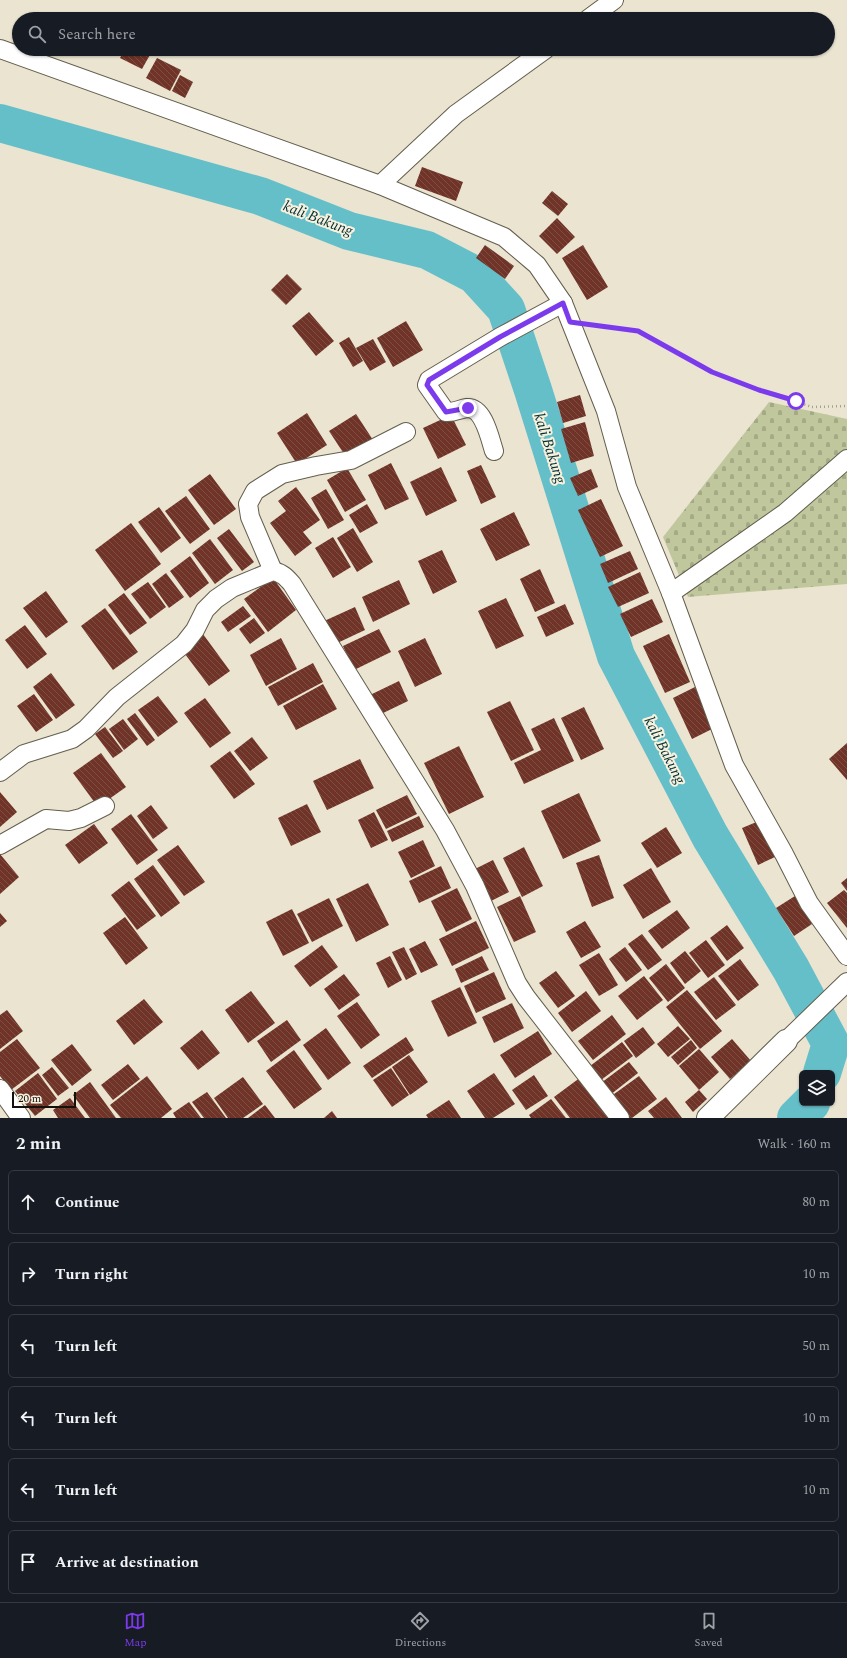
<!DOCTYPE html>
<meta charset="utf-8">
<style>
:root{--surface:#171b24;--page:#20242c;--text:#f1f3f6;--muted:#9ea1a6;--line:#363941;--accent:#7c3aed}
body{margin:0;font-family:Spectral,serif;background:var(--page);color:var(--text)}
.controls{position:absolute;right:12px;bottom:12px;display:grid;overflow:hidden;border-radius:6px;box-shadow:0 1px 3px #0004}
.controls button{width:36px;height:36px;display:grid;place-items:center;padding:0;border:0;border-bottom:1px solid var(--line);background:var(--surface);color:var(--text);font:20px sans-serif}
.scale{position:absolute;left:12px;bottom:10px;width:64px;box-sizing:border-box;padding-left:4px;border:2px solid #15120c;border-top:0;font-size:11px;line-height:14px;white-space:nowrap;color:#15120c;-webkit-text-stroke:3px #f8f1de;paint-order:stroke}
.stop{position:absolute;width:12px;height:12px;margin:-9px;border:3px solid #7c3aed;border-radius:50%;background:#fff}
.stop.end{background:#7c3aed;border-color:#fff;box-shadow:0 1px 4px #0008}
.list{margin:0;padding:0;list-style:none}
h2{display:flex;justify-content:space-between;align-items:center;height:52px;margin:0;padding:0 16px;font-size:17px}
h2 small{font-size:13px;font-weight:400;color:var(--muted)}
.list li{display:grid;grid-template-columns:26px 1fr auto;gap:12px;align-items:center;box-sizing:border-box;height:64px;margin:0 8px 8px;padding:0 8px;border:1px solid var(--line);border-radius:6px}
.list b{display:block;font-size:15px;white-space:nowrap}
.list em{font-size:13px;font-style:normal;color:var(--muted)}
.icon{flex:none;width:22px;height:22px;fill:none;stroke:currentColor;stroke-width:2;stroke-linecap:round;stroke-linejoin:round}
.map{position:relative;flex:none;width:847px;height:1118px;overflow:hidden}
.search{position:absolute;background:var(--surface);box-shadow:0 1px 3px #0004;left:12px;right:12px;top:12px;height:44px;display:flex;align-items:center;gap:10px;box-sizing:border-box;padding:0 14px;border-radius:22px;color:var(--muted);font-size:15px}
.sheet{height:484px;background:var(--surface)}
nav{display:flex;justify-content:space-around;align-items:center;box-sizing:border-box;height:56px;border-top:1px solid var(--line);background:var(--surface);font-size:11px;color:var(--muted)}
nav a{display:grid;justify-items:center;gap:2px}
nav .on{color:var(--accent)}
.map>svg:first-child{display:block}
.cemetery{fill:url(#cemetery-stones)}
.lines{fill:none;stroke-linecap:round;stroke-linejoin:round}
.river{stroke:#65bfc9;stroke-width:38}
.building{fill:url(#building-back-hatch)}
.street-casing{stroke:#635e4d;stroke-width:20}
.secondary-casing{stroke:#635e4d;stroke-width:24}
.path{stroke:#a5a091;stroke-width:2.5;stroke-dasharray:1 3;stroke-linecap:butt}
.street{stroke:#fff;stroke-width:18}
.secondary{stroke:#fff;stroke-width:22}
.route{stroke:#7c3aed;stroke-width:5}
.labels{text-anchor:middle;stroke-width:4;stroke-linejoin:round;paint-order:stroke}
.water-label{font-size:15px;font-style:italic;fill:#033136;stroke:#f8f1de}
</style>
<div class="map">
<svg width="847" height="1118" viewBox="0 0 847 1118">
<defs>
<pattern id="cemetery-stones" width="16" height="16" patternUnits="userSpaceOnUse"><rect width="16" height="16" fill="#c0c79d"/><path d="M2 7V4a2 2 0 0 1 4 0v3zM10 15v-3a2 2 0 0 1 4 0v3z" fill="#a4aa86"/></pattern>
<pattern id="building-back-hatch" width="6" height="6" patternUnits="userSpaceOnUse"><rect width="6" height="6" fill="#6f3327"/><path d="M-1 5l2 2M0 0l6 6M5-1l2 2" fill="none" stroke="#7e4e44"/></pattern>
</defs>
<rect width="100%" height="100%" fill="#eae4d1"/>
<!-- cemetery -->
<polygon class="cemetery" points="769,402 847,419 847,584 688,597 663,537"/>
<g class="lines">
<!-- river -->
<g class="river">
<polyline points="0,123 260,196 349,231 427,250 475,275 506,309 533,390 616,656 710,836 791,969 831,1044 822,1073"/>
<polyline points="796,1118 811,1103"/>
</g>
</g>
<!-- building -->
<g class="building">
<polygon points="125,49 144,49 151,53 142,69 120,58"/>
<polygon points="157,58 181,70 170,91 146,78"/>
<polygon points="180,75 193,82 185,98 172,91"/>
<polygon points="422,167 463,182 456,201 415,186"/>
<polygon points="552,191 568,204 558,216 542,203"/>
<polygon points="557,218 575,237 557,254 539,236"/>
<polygon points="485,245 514,266 505,279 476,258"/>
<polygon points="583,245 608,287 587,300 562,258"/>
<polygon points="287,274 302,289 286,305 271,290"/>
<polygon points="309,312 334,341 316,356 292,326"/>
<polygon points="406,321 423,350 393,367 377,338"/>
<polygon points="349,337 363,361 353,367 339,343"/>
<polygon points="373,339 386,362 370,371 356,348"/>
<polygon points="580,395 586,416 563,423 557,402"/>
<polygon points="307,413 327,445 297,464 277,433"/>
<polygon points="356,414 373,440 346,457 329,431"/>
<polygon points="451,415 466,445 438,459 423,428"/>
<polygon points="585,422 594,456 571,463 561,429"/>
<polygon points="391,463 409,499 385,510 368,475"/>
<polygon points="481,465 496,497 481,504 467,471"/>
<polygon points="441,467 457,501 426,516 410,482"/>
<polygon points="347,468 366,500 345,512 327,480"/>
<polygon points="591,469 598,487 578,496 570,478"/>
<polygon points="210,474 236,509 214,525 188,490"/>
<polygon points="296,487 320,520 303,532 312,543 295,556 270,523 286,511 278,501"/>
<polygon points="326,489 344,520 328,529 311,498"/>
<polygon points="186,496 210,529 190,544 165,511"/>
<polygon points="601,499 623,546 600,557 578,510"/>
<polygon points="367,504 378,523 360,533 349,515"/>
<polygon points="159,507 181,538 161,553 138,522"/>
<polygon points="514,512 530,545 496,561 480,529"/>
<polygon points="131,523 161,564 125,591 95,550"/>
<polygon points="353,528 373,562 357,572 337,538"/>
<polygon points="229,529 254,562 242,571 217,538"/>
<polygon points="333,537 351,567 333,578 315,548"/>
<polygon points="210,539 233,570 215,584 192,553"/>
<polygon points="442,550 457,582 433,594 418,561"/>
<polygon points="630,551 638,569 608,583 600,564"/>
<polygon points="190,556 209,583 190,598 170,571"/>
<polygon points="540,569 555,603 535,612 520,579"/>
<polygon points="640,572 649,593 618,607 608,587"/>
<polygon points="166,573 184,597 169,608 152,584"/>
<polygon points="273,578 296,610 268,632 244,599"/>
<polygon points="399,580 410,604 373,622 362,597"/>
<polygon points="148,582 166,607 150,619 131,594"/>
<polygon points="46,591 68,622 46,638 23,608"/>
<polygon points="124,593 147,623 130,635 108,605"/>
<polygon points="506,598 524,636 496,649 478,611"/>
<polygon points="652,599 663,622 631,637 620,614"/>
<polygon points="565,604 574,624 546,637 537,617"/>
<polygon points="243,606 251,616 228,632 221,622"/>
<polygon points="355,607 365,630 333,645 322,622"/>
<polygon points="105,608 138,652 113,670 81,626"/>
<polygon points="254,618 265,633 250,644 239,629"/>
<polygon points="25,625 47,654 27,669 5,640"/>
<polygon points="379,629 391,652 354,670 343,646"/>
<polygon points="203,634 230,671 209,686 182,650"/>
<polygon points="669,634 690,682 665,693 643,646"/>
<polygon points="281,638 297,669 266,686 250,655"/>
<polygon points="425,638 442,674 415,687 398,651"/>
<polygon points="313,663 323,682 278,706 268,687"/>
<polygon points="51,673 75,705 56,719 33,687"/>
<polygon points="399,681 408,701 379,715 370,695"/>
<polygon points="323,684 337,709 296,730 283,706"/>
<polygon points="695,687 714,728 692,739 673,698"/>
<polygon points="34,694 53,720 36,732 17,706"/>
<polygon points="158,696 178,722 158,737 138,710"/>
<polygon points="205,698 231,733 210,748 184,713"/>
<polygon points="510,701 534,750 511,761 487,712"/>
<polygon points="584,707 604,749 581,760 561,718"/>
<polygon points="135,713 155,740 147,746 127,719"/>
<polygon points="554,718 574,761 524,784 514,763 541,750 531,729"/>
<polygon points="123,719 138,739 124,750 109,729"/>
<polygon points="105,727 123,751 113,758 95,734"/>
<polygon points="252,737 268,758 250,771 234,751"/>
<polygon points="847,743 847,780 829,759"/>
<polygon points="459,746 484,797 449,814 424,763"/>
<polygon points="230,751 255,784 234,799 210,766"/>
<polygon points="101,753 126,787 98,807 73,773"/>
<polygon points="360,759 374,788 327,810 313,781"/>
<polygon points="0,792 17,812 0,827"/>
<polygon points="579,793 601,841 563,859 541,811"/>
<polygon points="407,795 417,814 386,829 376,810"/>
<polygon points="307,804 321,832 291,846 278,818"/>
<polygon points="151,805 168,828 153,839 137,816"/>
<polygon points="374,812 388,840 371,848 358,820"/>
<polygon points="131,814 158,850 137,865 111,829"/>
<polygon points="419,816 424,827 392,842 387,831"/>
<polygon points="759,821 775,857 758,865 742,828"/>
<polygon points="94,824 108,843 79,864 65,845"/>
<polygon points="666,827 682,853 657,868 641,843"/>
<polygon points="423,840 435,866 411,878 398,852"/>
<polygon points="178,845 205,882 184,896 157,860"/>
<polygon points="524,847 543,886 522,897 503,858"/>
<polygon points="0,854 19,877 0,894"/>
<polygon points="599,855 614,898 592,907 576,863"/>
<polygon points="493,860 509,892 489,902 473,870"/>
<polygon points="153,865 180,903 161,917 134,879"/>
<polygon points="441,866 451,888 419,903 409,881"/>
<polygon points="651,868 671,902 643,919 623,885"/>
<polygon points="847,878 847,891 841,883"/>
<polygon points="129,881 156,916 137,930 111,895"/>
<polygon points="368,883 389,925 356,942 336,899"/>
<polygon points="457,888 472,919 446,932 431,901"/>
<polygon points="844,890 847,893 847,928 827,903"/>
<polygon points="520,896 536,932 514,942 497,907"/>
<polygon points="795,896 812,924 794,936 776,908"/>
<polygon points="329,898 343,926 312,942 297,914"/>
<polygon points="292,909 309,943 283,956 266,922"/>
<polygon points="677,910 690,928 662,949 648,931"/>
<polygon points="0,913 7,921 0,927"/>
<polygon points="125,917 148,948 126,965 103,933"/>
<polygon points="476,921 489,948 452,966 439,939"/>
<polygon points="585,921 601,947 581,958 566,932"/>
<polygon points="727,925 744,948 727,961 710,938"/>
<polygon points="642,934 662,960 648,970 628,944"/>
<polygon points="706,940 725,965 708,978 689,953"/>
<polygon points="425,941 438,965 421,973 409,949"/>
<polygon points="322,945 338,967 310,987 294,966"/>
<polygon points="404,947 417,974 406,980 392,952"/>
<polygon points="625,947 642,970 626,982 609,959"/>
<polygon points="685,951 701,971 685,984 670,963"/>
<polygon points="599,953 618,985 599,996 579,965"/>
<polygon points="390,956 402,980 388,988 376,963"/>
<polygon points="482,956 489,970 461,983 455,969"/>
<polygon points="740,959 759,985 738,1001 718,976"/>
<polygon points="666,964 685,988 668,1002 649,978"/>
<polygon points="556,971 575,996 558,1008 539,983"/>
<polygon points="494,972 506,999 476,1013 464,986"/>
<polygon points="344,974 360,995 339,1010 324,989"/>
<polygon points="644,976 663,1000 637,1020 618,996"/>
<polygon points="714,977 736,1005 716,1020 694,992"/>
<polygon points="460,987 477,1023 448,1037 431,1001"/>
<polygon points="687,990 722,1031 700,1049 666,1007"/>
<polygon points="251,991 275,1023 248,1043 225,1010"/>
<polygon points="586,991 601,1011 572,1032 558,1013"/>
<polygon points="144,999 163,1022 134,1045 116,1021"/>
<polygon points="357,1002 380,1035 361,1049 337,1016"/>
<polygon points="512,1003 524,1028 494,1043 482,1017"/>
<polygon points="7,1010 23,1031 0,1049 0,1015"/>
<polygon points="612,1015 626,1034 593,1060 578,1041"/>
<polygon points="287,1020 301,1040 271,1062 257,1041"/>
<polygon points="678,1026 690,1039 668,1057 657,1044"/>
<polygon points="643,1027 655,1043 636,1058 624,1041"/>
<polygon points="326,1028 351,1063 328,1080 303,1045"/>
<polygon points="202,1030 220,1053 198,1070 180,1048"/>
<polygon points="538,1031 552,1054 515,1078 500,1055"/>
<polygon points="406,1037 414,1050 372,1078 363,1066"/>
<polygon points="17,1039 40,1068 11,1090 0,1076 0,1052"/>
<polygon points="732,1039 751,1061 730,1079 711,1057"/>
<polygon points="691,1040 697,1048 678,1065 671,1057"/>
<polygon points="622,1042 633,1056 597,1083 586,1069"/>
<polygon points="72,1044 92,1070 72,1086 51,1060"/>
<polygon points="699,1049 719,1072 699,1090 679,1066"/>
<polygon points="294,1050 322,1089 294,1109 266,1071"/>
<polygon points="409,1055 428,1082 410,1095 392,1067"/>
<polygon points="629,1062 638,1073 610,1095 601,1083"/>
<polygon points="128,1064 140,1079 113,1100 101,1085"/>
<polygon points="52,1067 69,1088 58,1096 42,1075"/>
<polygon points="391,1068 409,1095 392,1107 373,1080"/>
<polygon points="38,1073 57,1099 35,1116 15,1091"/>
<polygon points="494,1073 515,1104 493,1118 485,1118 467,1091"/>
<polygon points="534,1075 548,1096 526,1110 512,1090"/>
<polygon points="147,1076 172,1109 161,1118 121,1118 110,1105"/>
<polygon points="639,1076 657,1099 632,1118 626,1118 610,1097"/>
<polygon points="243,1077 263,1104 243,1118 228,1118 214,1098"/>
<polygon points="581,1077 612,1118 570,1118 554,1097"/>
<polygon points="90,1082 116,1118 90,1118 73,1095"/>
<polygon points="699,1090 707,1099 693,1112 685,1102"/>
<polygon points="207,1092 226,1118 204,1118 192,1102"/>
<polygon points="666,1097 682,1118 654,1118 648,1111"/>
<polygon points="70,1098 85,1118 58,1118 53,1110"/>
<polygon points="551,1099 566,1118 531,1118 529,1115"/>
<polygon points="449,1100 461,1118 428,1118 426,1115"/>
<polygon points="189,1102 201,1118 176,1118 173,1113"/>
<polygon points="265,1105 275,1118 248,1118"/>
<polygon points="332,1111 337,1118 324,1118"/>
</g>
<g class="lines">
<!-- street casing -->
<g class="street-casing">
<g id="street">
<polyline points="588,19 614,0"/>
<polyline points="0,49 380,185 504,237 537,265 563,303 606,411 627,487 671,593 734,765 784,854 809,903 847,956"/>
<polyline points="380,185 456,114 546,49"/>
<path d="M494,451C490,439 484,407 467,408C460,409 453,413 446,412L427,385L429,380L500,337L563,303"/>
<polyline points="273,571 250,517 248,504 255,491 282,474 316,466 351,460 406,432"/>
<polyline points="671,593 785,513 847,459"/>
<path d="M0,772L24,754L72,739L86,729L117,697L184,644L195,630L205,610L216,599L232,588L273,571C282,573 286,577 292,584L445,830L475,886L517,983L526,997L620,1118"/>
<polyline points="0,845 46,819 69,821 81,818 105,806"/>
<polyline points="786,1041 847,982"/>
<polyline points="0,1089 21,1118"/>
</g>
</g>
<!-- secondary casing -->
<g class="secondary-casing">
<polyline id="secondary" points="708,1118 786,1041"/>
</g>
<!-- path -->
<polyline class="path" points="593,325 638,331 712,372 759,390 812,407 847,406"/>
<!-- street -->
<use href="#street" class="street"/>
<!-- secondary -->
<use href="#secondary" class="secondary"/>
</g>
<g class="lines">
<!-- route -->
<polyline class="route" points="468,408 446,412 427,385 429,380 500,337 563,303 570,322 638,331 712,372 759,390 796,401"/>
</g>
<g class="labels">
<!-- water labels -->
<g class="water-label">
<text transform="translate(318 218) rotate(21)" y="5">kali Bakung</text>
<text transform="translate(550 448) rotate(72)" y="5">kali Bakung</text>
<text transform="translate(665 750) rotate(63)" y="5">kali Bakung</text>
</g>
</g>
</svg>
<div class="controls">
<button><svg class="icon" aria-label="layers" viewBox="0 0 24 24"><path d="M12 4l9 5-9 5-9-5zM3 14l9 5 9-5"/></svg></button>
</div>
<div class="scale">20 m</div>
<div class="stop" style="left:796px;top:401px"></div>
<div class="stop end" style="left:468px;top:408px"></div>
<div class="search"><svg class="icon" aria-label="search" viewBox="0 0 24 24"><circle cx="10" cy="10" r="6"/><path d="M15 15l6 6"/></svg>Search here</div>
</div>
<section class="sheet">
<h2>2 min<small>Walk · 160 m</small></h2>
<ul class="list">
<li><svg class="icon" aria-label="ahead" viewBox="0 0 24 24"><path d="M12 20V5M6 11l6-6 6 6"/></svg><div><b>Continue</b></div><em>80 m</em></li>
<li><svg class="icon" aria-label="right" viewBox="0 0 24 24"><path d="M7 20v-9h11M14 6l5 5-5 5"/></svg><div><b>Turn right</b></div><em>10 m</em></li>
<li><svg class="icon" aria-label="left" viewBox="0 0 24 24"><path d="M17 20v-9H6M10 6l-5 5 5 5"/></svg><div><b>Turn left</b></div><em>50 m</em></li>
<li><svg class="icon" aria-label="left" viewBox="0 0 24 24"><path d="M17 20v-9H6M10 6l-5 5 5 5"/></svg><div><b>Turn left</b></div><em>10 m</em></li>
<li><svg class="icon" aria-label="left" viewBox="0 0 24 24"><path d="M17 20v-9H6M10 6l-5 5 5 5"/></svg><div><b>Turn left</b></div><em>10 m</em></li>
<li><svg class="icon" aria-label="arrive" viewBox="0 0 24 24"><path d="M6 21V4h12l-3 4 3 4H6"/></svg><div><b>Arrive at destination</b></div></li>
</ul>
</section>
<nav>
<a class="on"><svg class="icon" aria-label="map" viewBox="0 0 24 24"><path d="M3 6l6-2 6 2 6-2v14l-6 2-6-2-6 2zM9 4v14M15 6v14"/></svg>Map</a>
<a><svg class="icon" aria-label="directions" viewBox="0 0 24 24"><path d="M12 3l9 9-9 9-9-9zM9 14v-3h6M13 9l2 2-2 2"/></svg>Directions</a>
<a><svg class="icon" aria-label="saved" viewBox="0 0 24 24"><path d="M7 4h10v16l-5-4-5 4z"/></svg>Saved</a>
</nav>
